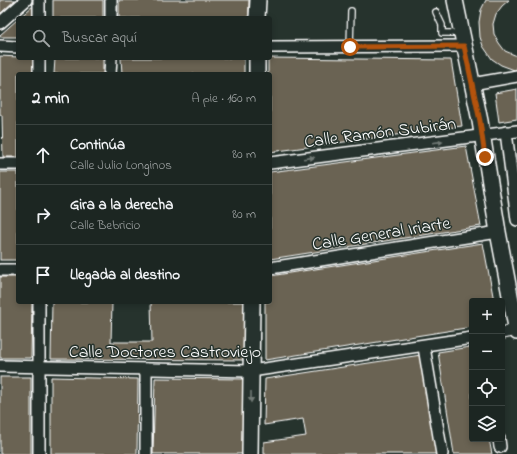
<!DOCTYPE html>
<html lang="es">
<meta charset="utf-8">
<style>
:root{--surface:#1c2622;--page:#29322f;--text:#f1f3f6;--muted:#a0a5a5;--line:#3a4340}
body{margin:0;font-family:"Indie Flower",sans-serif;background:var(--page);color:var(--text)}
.controls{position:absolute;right:12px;bottom:12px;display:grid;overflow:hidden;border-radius:4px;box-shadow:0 2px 6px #0003}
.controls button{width:36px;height:36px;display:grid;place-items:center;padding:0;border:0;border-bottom:1px solid var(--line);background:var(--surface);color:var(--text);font:20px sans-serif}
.stop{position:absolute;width:12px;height:12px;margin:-9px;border:3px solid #b45309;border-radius:50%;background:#fff}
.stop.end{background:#b45309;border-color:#fff;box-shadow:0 1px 4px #0008}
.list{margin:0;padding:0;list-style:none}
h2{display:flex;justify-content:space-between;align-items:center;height:52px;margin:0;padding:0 16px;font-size:17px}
h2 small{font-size:13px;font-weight:400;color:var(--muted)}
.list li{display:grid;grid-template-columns:26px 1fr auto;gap:12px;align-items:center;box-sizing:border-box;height:60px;padding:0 16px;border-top:1px solid var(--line)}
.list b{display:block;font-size:15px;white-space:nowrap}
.list p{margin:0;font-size:13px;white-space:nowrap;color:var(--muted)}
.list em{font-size:13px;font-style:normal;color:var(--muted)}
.icon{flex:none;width:22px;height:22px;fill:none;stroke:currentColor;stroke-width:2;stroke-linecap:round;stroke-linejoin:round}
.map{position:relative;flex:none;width:517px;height:454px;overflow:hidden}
.search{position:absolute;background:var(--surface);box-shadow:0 2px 6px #0003;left:16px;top:16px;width:256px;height:44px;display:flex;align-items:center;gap:10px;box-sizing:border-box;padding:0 14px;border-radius:4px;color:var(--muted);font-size:15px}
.panel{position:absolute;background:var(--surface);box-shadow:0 2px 6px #0003;left:16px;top:72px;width:256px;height:232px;border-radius:4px}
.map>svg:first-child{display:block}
.building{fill:#6a6452;stroke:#fff}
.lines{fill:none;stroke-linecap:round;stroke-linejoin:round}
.lane-casing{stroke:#fff;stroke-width:8}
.street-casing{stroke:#fff;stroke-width:14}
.secondary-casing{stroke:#fff;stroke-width:18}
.lane{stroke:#26332d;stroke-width:5.5}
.street{stroke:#26332d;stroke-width:11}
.secondary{stroke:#26332d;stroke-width:15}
.oneway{fill:#727a76}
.route{stroke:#b45309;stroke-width:5}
.labels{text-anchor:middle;stroke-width:3;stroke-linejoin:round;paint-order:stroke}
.street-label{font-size:18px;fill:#fff;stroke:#26332d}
</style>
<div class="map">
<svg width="517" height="454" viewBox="0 0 517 454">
<rect width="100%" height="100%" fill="#26332d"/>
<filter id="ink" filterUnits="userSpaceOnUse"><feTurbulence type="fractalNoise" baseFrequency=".025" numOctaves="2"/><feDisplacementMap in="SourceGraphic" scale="8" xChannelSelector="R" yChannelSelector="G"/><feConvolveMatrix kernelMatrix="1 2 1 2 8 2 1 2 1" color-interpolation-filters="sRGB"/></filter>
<g filter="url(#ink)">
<!-- building -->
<g class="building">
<polygon points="0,0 15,0 0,14"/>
<rect x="53" y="0" width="50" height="18"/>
<rect x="119" y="0" width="130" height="18"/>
<polygon points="486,0 509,0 502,6 496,14 493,24 494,34 499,43 505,51 517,56 517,71 501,65 492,59 483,46 480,37 479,22 481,10"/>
<polygon points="34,5 34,18 19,18 26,12"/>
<polygon points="18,19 18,37 0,37 0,35"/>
<polygon points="0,56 37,58 37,74 18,74 18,157 3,157 2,115 0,115"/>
<polygon points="55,58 103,58 103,74 54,74"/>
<polygon points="121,58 244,58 244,74 122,74"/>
<polygon points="268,58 451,60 462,126 270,152 270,74 268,74"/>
<polygon points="517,89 517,119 499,122 495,93"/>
<polygon points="466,146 481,226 270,259 270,172"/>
<rect x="0" y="172" width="18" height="88"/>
<polygon points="483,243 494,301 472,301 472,327 265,360 265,302 270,302 270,276"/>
<polygon points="0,277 18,277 18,302 32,302 31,358 0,358"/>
<polygon points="52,302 112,302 111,342 152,342 151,302 246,302 246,360 51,359"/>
<polygon points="470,347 472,357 472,439 489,439 492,454 454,454 438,352"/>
<polygon points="421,355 437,454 264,454 264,442 306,436 303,419 264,425 265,379"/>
<rect x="0" y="377" width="31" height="77"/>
<polygon points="51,377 138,379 137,454 51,454"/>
<polygon points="155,378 246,379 245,454 153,454"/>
</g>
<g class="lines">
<!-- lane casing -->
<g class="lane-casing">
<g id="lane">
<polyline points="436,12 442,25 442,33 461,33"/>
<polyline points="350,47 351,11"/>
</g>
</g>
<!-- street casing -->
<g class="street-casing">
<g id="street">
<polyline points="111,0 111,18"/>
<polyline points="39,18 39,0"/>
<polyline points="0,23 26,0"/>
<polyline points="0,46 18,47"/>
<polyline points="270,47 463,46"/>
<polyline points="39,58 39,74"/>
<polyline points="110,74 111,58"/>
<polyline points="472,84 517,76"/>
<polyline points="506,132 517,220"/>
<polyline points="270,163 517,131"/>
<polyline points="0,164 18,164"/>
<polyline points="270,268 498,232"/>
<polyline points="0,270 18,270"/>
<polyline points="39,302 39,454"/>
<polyline points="502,333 516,330"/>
<polyline points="424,347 442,454"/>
<polyline points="0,366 251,371 472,338"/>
<polyline points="499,439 500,447"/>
<polyline points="146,454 146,369"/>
</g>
</g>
<!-- secondary casing -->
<g class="secondary-casing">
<g id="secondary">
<polyline points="455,0 480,121 498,232 517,332"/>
<polyline points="257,18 258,0"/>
<polyline points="257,74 257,58"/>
<polyline points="250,454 252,302"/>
</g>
</g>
<!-- lane -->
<use href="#lane" class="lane"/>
<!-- street -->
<use href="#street" class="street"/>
<!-- secondary -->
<use href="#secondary" class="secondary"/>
</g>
<!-- one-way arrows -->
<defs><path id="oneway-solid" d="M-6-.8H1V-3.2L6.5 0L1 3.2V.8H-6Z"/></defs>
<g class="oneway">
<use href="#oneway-solid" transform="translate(438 142) rotate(-7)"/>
<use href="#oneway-solid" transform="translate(309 158) rotate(-7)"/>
<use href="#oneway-solid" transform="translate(251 397) rotate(90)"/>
</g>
</g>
<g class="lines" filter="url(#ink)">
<!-- route -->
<polyline class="route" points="350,47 464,46 480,121 485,157"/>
</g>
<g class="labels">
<!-- street labels -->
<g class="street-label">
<text transform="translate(380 132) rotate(-7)" y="6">Calle Ramón Subirán</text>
<text transform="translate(381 233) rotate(-9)" y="6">Calle General Iriarte</text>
<text x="165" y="357">Calle Doctores Castroviejo</text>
</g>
</g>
</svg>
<div class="controls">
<button>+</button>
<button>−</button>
<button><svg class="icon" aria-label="locate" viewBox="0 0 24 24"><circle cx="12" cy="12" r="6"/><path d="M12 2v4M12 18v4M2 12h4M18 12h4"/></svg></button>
<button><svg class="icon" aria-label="layers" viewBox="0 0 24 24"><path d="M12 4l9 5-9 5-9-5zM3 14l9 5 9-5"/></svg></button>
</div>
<div class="stop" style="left:350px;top:47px"></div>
<div class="stop end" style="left:485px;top:157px"></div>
<div class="search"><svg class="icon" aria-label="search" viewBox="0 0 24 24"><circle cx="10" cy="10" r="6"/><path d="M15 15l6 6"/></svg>Buscar aquí</div>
<section class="panel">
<h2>2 min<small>A pie · 160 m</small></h2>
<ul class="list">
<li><svg class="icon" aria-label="ahead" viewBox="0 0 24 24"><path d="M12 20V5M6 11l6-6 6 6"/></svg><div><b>Continúa</b><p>Calle Julio Longinos</p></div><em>80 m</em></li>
<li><svg class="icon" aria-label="right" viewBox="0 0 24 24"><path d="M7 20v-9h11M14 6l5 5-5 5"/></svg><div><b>Gira a la derecha</b><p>Calle Bebricio</p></div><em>80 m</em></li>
<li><svg class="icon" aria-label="arrive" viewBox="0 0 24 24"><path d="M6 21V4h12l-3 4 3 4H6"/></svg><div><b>Llegada al destino</b></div></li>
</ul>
</section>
</div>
